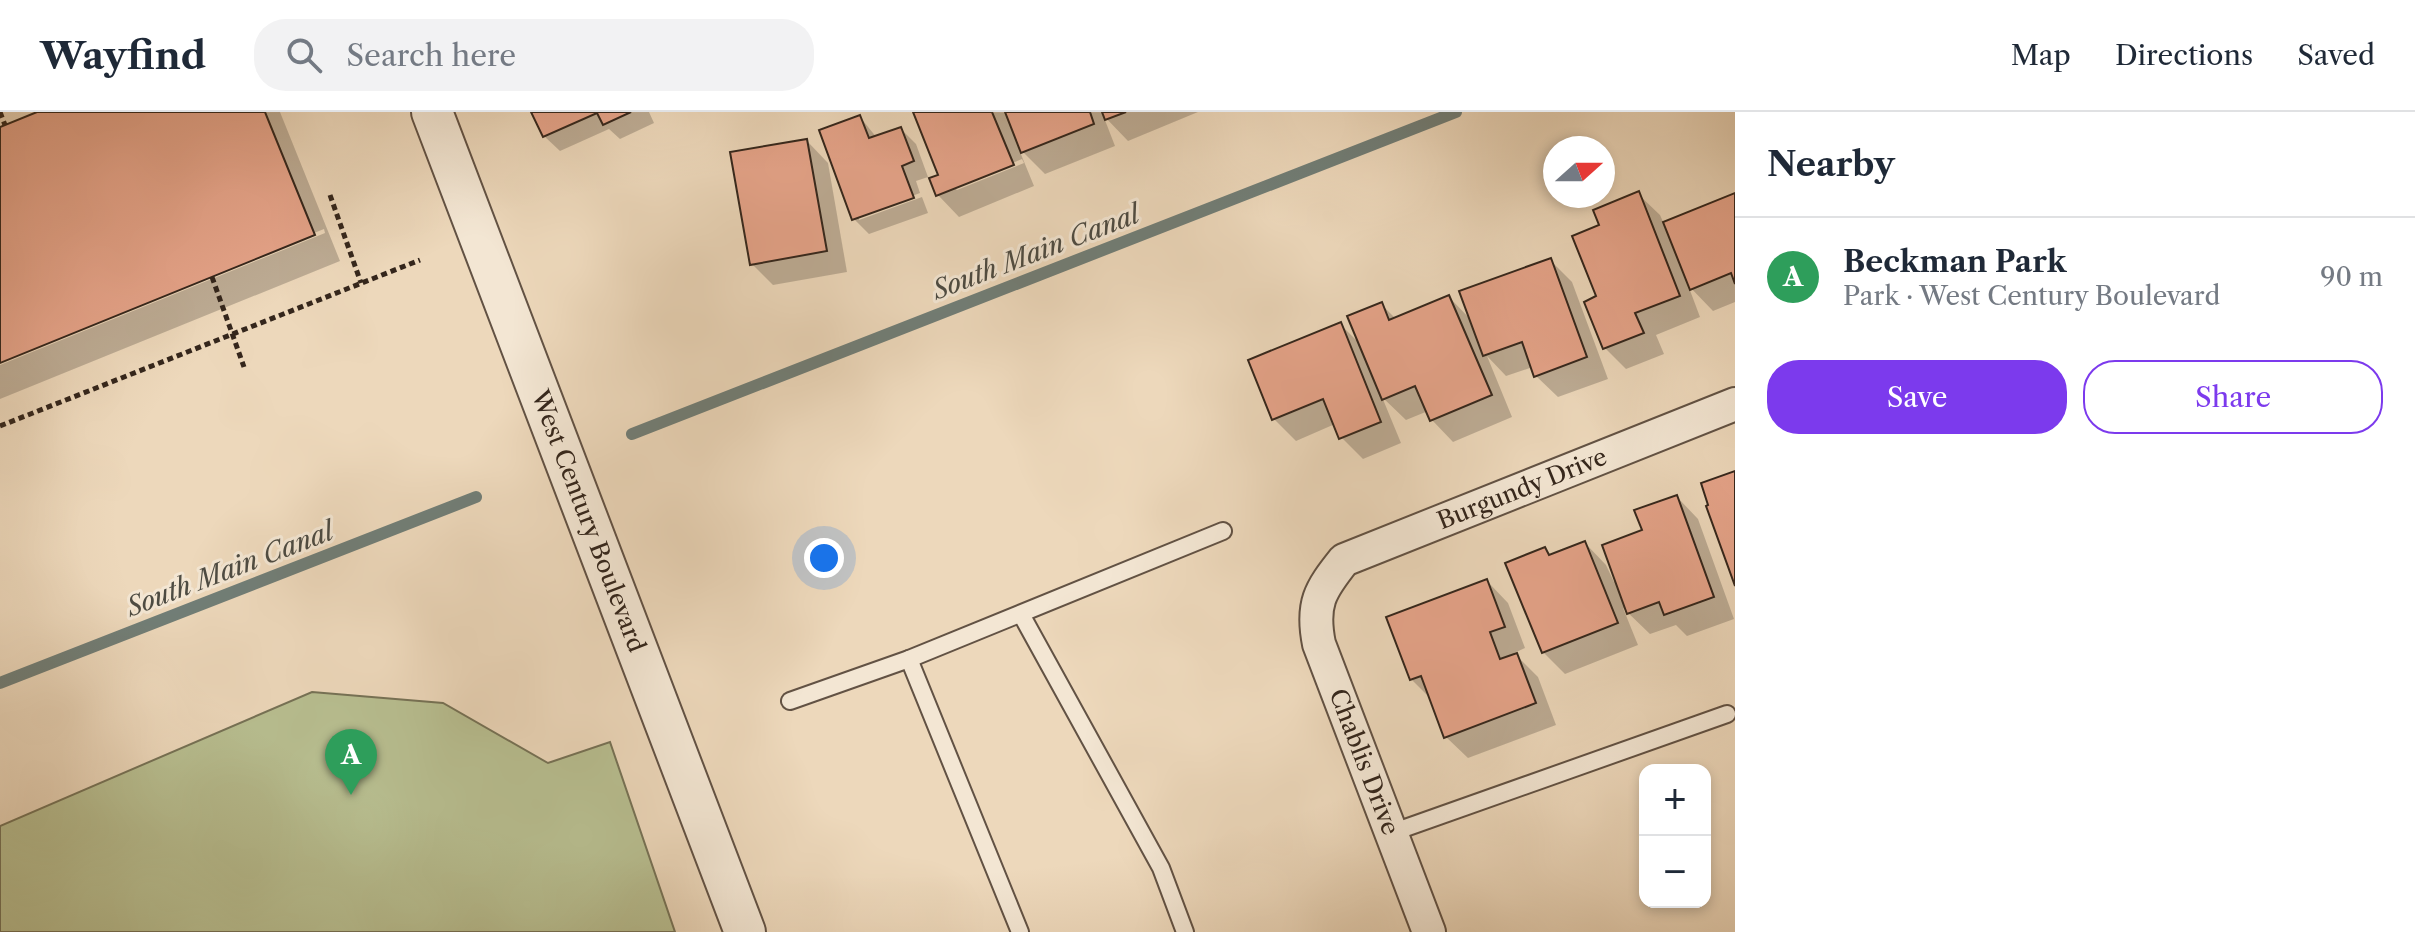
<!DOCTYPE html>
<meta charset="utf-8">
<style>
:root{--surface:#fff;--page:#f2f2f3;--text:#1f2937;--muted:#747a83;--line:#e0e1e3;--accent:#7c3aed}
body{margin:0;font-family:"Libre Caslon Text",serif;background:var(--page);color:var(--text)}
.controls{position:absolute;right:24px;bottom:24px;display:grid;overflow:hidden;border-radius:16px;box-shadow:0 4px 12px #0003}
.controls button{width:72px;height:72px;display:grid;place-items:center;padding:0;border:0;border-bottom:2px solid var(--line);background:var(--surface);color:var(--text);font:40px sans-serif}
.compass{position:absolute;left:1543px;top:24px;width:72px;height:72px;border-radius:50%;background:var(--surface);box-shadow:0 4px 12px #0003;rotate:69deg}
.you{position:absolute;left:824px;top:446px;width:28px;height:28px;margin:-20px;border:6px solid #fff;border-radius:50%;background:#1a73e8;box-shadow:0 0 0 12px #1a73e833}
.badge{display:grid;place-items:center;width:52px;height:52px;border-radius:50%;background:var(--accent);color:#fff;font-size:26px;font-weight:700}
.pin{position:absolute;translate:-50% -66px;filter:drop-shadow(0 2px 4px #0008)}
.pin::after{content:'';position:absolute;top:42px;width:28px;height:24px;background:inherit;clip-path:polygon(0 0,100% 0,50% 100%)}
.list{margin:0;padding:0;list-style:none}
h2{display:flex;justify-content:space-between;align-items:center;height:104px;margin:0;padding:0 32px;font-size:34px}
h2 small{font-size:26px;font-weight:400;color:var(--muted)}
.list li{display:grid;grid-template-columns:52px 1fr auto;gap:24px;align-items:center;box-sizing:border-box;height:120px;padding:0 32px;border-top:2px solid var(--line)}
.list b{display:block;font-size:30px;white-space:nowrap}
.list p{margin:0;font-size:26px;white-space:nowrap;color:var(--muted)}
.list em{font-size:26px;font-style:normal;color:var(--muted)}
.actions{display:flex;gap:16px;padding:24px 32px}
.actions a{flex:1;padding:18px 0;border:2px solid var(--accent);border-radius:32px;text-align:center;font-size:28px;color:var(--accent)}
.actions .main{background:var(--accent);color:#fff}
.icon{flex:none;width:44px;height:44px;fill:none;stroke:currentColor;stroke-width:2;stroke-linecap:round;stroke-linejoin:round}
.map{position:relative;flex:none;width:1735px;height:820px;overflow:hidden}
header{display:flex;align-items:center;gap:48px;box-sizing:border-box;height:112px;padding:0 40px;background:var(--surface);border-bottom:2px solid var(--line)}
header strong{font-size:38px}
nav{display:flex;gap:44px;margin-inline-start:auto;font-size:28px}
.search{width:560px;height:72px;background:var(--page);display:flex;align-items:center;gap:20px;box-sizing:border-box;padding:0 28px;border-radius:32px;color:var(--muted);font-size:30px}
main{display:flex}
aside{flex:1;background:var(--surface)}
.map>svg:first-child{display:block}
.green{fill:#b8bf91;stroke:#767256;stroke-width:2}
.shadow{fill:#0003;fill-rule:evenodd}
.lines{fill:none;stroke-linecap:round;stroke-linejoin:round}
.stream{stroke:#717e77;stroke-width:12}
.building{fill:#e6a48a;stroke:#34261c;stroke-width:2}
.service-casing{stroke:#625244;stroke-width:20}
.minor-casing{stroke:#625244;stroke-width:36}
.tertiary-casing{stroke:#625244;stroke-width:44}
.path{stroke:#34261c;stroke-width:5;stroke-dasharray:6 4;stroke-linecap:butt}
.service{stroke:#f3e6d3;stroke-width:16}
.minor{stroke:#f3e6d3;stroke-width:32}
.tertiary{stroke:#f3e6d3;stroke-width:40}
.labels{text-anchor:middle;stroke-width:6;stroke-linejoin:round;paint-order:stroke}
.street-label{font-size:24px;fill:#34261c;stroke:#f3e6d3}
.water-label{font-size:26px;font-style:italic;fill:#4d4b42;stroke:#f3e6d3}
</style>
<header>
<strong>Wayfind</strong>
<div class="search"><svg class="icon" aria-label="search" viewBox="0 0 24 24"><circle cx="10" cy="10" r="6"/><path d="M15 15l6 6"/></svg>Search here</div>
<nav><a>Map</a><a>Directions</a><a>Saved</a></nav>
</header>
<main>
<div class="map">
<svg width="1735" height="820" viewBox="0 0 1735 820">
<rect width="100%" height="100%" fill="#edd8bb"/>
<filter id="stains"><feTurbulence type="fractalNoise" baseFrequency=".0025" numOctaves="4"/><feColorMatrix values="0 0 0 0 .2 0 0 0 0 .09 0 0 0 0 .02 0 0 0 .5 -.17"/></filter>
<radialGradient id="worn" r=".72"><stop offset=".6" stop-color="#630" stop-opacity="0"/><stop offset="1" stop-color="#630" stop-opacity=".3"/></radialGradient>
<!-- green -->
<polygon class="green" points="312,580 443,591 548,651 610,630 675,820 0,820 0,714"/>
<!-- shadow -->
<g class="shadow">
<polygon points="42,0 280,0 340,149 0,287 0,253 325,121 324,117 0,248 0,17"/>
<polygon points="533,0 649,0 654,11 620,27 609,17 560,39 544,24"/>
<path d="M915,0H1198L1128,29L1103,3L1115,34L1045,62L1018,35L1034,74L959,105L938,83L941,64ZM1022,47L1024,51L957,78L954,75Z"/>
<polygon points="860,5 877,26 901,17 916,32 928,65 916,69 920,81 859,104 859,108 922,85 928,101 869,122 854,107"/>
<polygon points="807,29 828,51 847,160 773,173 752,152"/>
<polygon points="1638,82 1660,103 1664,112 1735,83 1735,190 1713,199 1688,173 1700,205 1656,223 1664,242 1626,257 1605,236 1599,186 1602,115"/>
<polygon points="1550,148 1572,170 1608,267 1558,285 1536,264 1533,255 1506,264 1487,244 1512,305 1453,330 1432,308 1428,299 1406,308 1382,285 1401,331 1363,347 1341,325 1335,312 1296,329 1274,307 1340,212 1361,233 1381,192 1396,207 1449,185 1472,209"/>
<polygon points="1677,385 1698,407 1734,507 1687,524 1676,513 1650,522 1623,496 1638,533 1565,562 1543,540 1545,437 1552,444 1585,431 1606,453 1614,470 1617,469 1645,420"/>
<polygon points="1487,469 1508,491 1525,536 1514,541 1538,565 1556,613 1468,646 1446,625 1432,588 1411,567"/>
</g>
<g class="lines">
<!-- stream -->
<g class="stream">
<polyline points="632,322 1456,0"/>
<polyline points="0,571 476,385"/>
</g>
</g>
<!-- building -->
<g class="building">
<polygon points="37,0 265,0 315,123 0,251 0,15"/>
<polygon points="531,0 631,0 603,13 597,1 543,25"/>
<polygon points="913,0 992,0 1014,53 936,84 929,66 938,63"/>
<polygon points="1005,0 1090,0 1094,12 1021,41"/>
<polygon points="1102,0 1126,0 1105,8"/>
<polygon points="860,3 869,26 901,15 914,49 902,54 914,86 852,108 819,18"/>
<polygon points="807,27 827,139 750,153 730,40"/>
<polygon points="1639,79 1680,184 1635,201 1644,221 1603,237 1584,190 1596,184 1572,124 1599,113 1593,98"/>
<polygon points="1735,81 1735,172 1731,161 1690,178 1663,110"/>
<polygon points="1551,146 1587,245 1534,265 1522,230 1483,244 1459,179"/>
<polygon points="1449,183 1492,283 1430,309 1415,274 1382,288 1347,204 1382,190 1389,208"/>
<polygon points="1341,210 1381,310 1339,327 1323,287 1272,308 1248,248"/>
<polygon points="1735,359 1735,474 1706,394 1708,393 1701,371"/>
<polygon points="1677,383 1714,485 1664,503 1659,490 1627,502 1602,433 1642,418 1634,398"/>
<polygon points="1585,429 1618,511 1542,541 1505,451 1545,435 1549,443"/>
<polygon points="1487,467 1505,515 1490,520 1500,547 1517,541 1536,591 1444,626 1421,564 1410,568 1386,505"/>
</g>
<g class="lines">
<!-- service casing -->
<g class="service-casing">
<g id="service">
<polyline points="1021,502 1161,756 1185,820"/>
<polyline points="909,547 1020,820"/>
<polyline points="790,589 909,547 1223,419"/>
<polyline points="1391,721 1727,602"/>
</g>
</g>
<!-- minor casing -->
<g class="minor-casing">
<g id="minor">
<path id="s1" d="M1429,820L1319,532C1311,492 1320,478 1344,448L1735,292"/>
</g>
</g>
<!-- tertiary casing -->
<g class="tertiary-casing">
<g id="tertiary">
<path id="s2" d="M432,0L745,820"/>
</g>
</g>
<!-- path -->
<g class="path">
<polyline points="0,0 5,13"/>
<polyline points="330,83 361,171"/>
<polyline points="212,165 244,255"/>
<polyline points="0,314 420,148"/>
</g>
<!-- service -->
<use href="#service" class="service"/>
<!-- minor -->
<use href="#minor" class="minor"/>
<!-- tertiary -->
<use href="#tertiary" class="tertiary"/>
</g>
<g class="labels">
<!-- street labels -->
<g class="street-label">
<text dy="8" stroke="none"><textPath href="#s1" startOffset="592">Burgundy Drive</textPath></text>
<text dy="8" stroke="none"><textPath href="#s2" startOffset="438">West Century Boulevard</textPath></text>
<text transform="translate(1364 650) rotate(69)" y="8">Chablis Drive</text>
</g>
<!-- water labels -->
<g class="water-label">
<text transform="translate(1036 140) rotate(-21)" y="9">South Main Canal</text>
<text transform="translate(230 457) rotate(-21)" y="9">South Main Canal</text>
</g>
</g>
<rect width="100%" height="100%" filter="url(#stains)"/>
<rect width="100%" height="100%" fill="url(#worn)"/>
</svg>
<div class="controls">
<button>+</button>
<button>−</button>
</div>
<svg class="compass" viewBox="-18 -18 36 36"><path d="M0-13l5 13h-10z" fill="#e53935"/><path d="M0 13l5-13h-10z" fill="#747a83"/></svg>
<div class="you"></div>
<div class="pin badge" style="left:351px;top:683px;background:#2e9e5b">A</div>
</div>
<aside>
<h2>Nearby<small></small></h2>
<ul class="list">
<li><span class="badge" style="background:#2e9e5b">A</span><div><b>Beckman Park</b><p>Park · West Century Boulevard</p></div><em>90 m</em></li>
</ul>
<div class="actions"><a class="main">Save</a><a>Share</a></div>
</aside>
</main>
